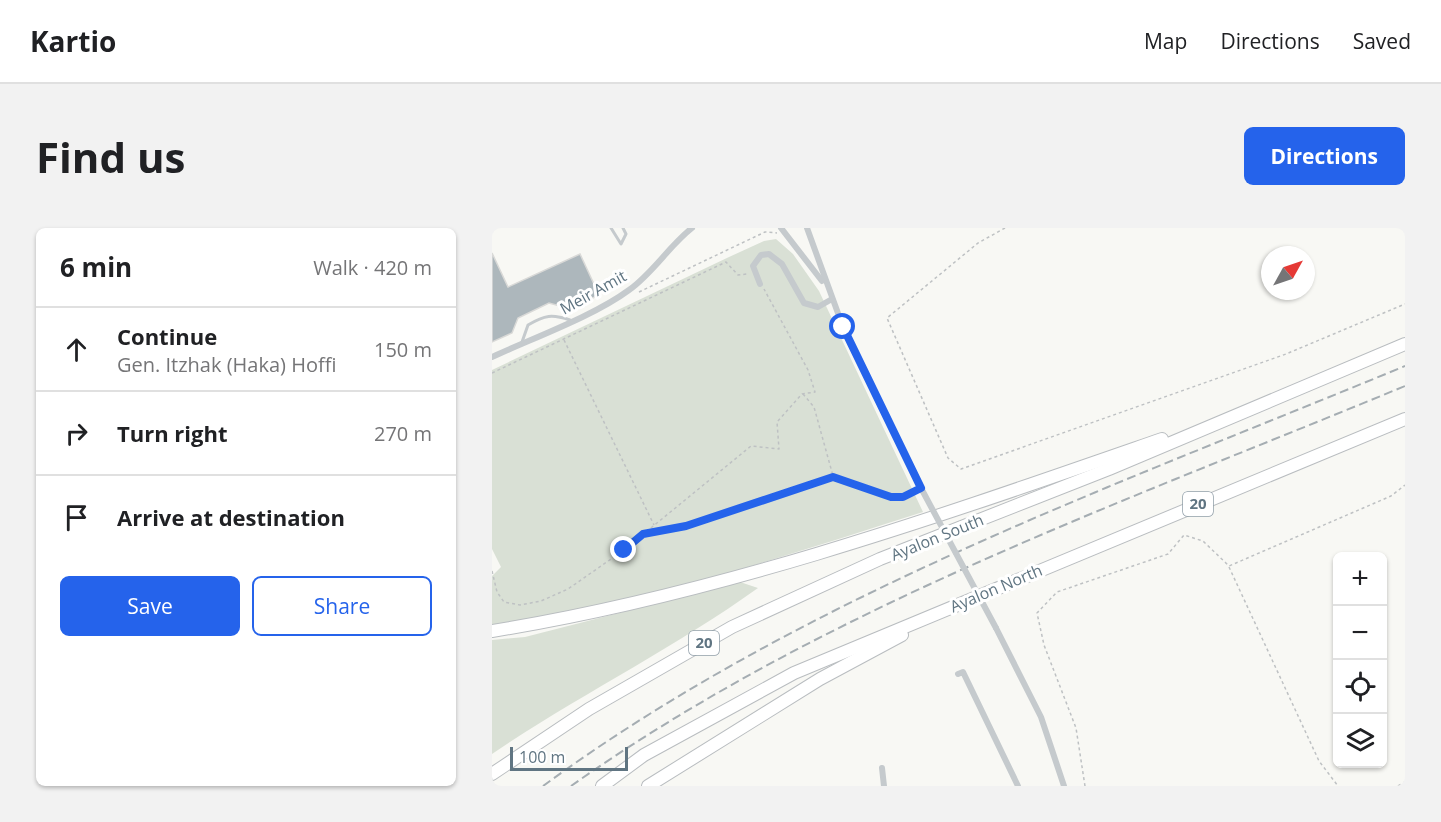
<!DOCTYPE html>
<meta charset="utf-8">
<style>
:root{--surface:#fff;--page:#f2f2f2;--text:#202124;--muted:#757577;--line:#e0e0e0;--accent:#2563eb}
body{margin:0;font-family:"Open Sans",sans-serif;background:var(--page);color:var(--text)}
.controls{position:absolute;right:18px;bottom:18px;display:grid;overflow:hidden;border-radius:9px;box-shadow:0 2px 4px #0004}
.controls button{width:54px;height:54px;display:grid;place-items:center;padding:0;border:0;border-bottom:2px solid var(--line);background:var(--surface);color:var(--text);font:30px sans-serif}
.compass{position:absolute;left:769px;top:18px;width:54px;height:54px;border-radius:50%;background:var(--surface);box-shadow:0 2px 4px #0004;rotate:50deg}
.scale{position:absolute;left:18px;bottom:15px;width:118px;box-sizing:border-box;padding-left:6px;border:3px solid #607582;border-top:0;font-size:16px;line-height:21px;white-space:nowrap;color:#607582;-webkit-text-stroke:4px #fff;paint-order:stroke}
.stop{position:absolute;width:18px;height:18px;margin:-14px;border:4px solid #2563eb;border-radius:50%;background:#fff}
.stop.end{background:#2563eb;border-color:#fff;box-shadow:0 2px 6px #0008}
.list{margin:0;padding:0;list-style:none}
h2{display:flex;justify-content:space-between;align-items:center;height:78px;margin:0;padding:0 24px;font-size:26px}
h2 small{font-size:20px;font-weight:400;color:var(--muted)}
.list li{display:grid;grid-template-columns:39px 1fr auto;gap:18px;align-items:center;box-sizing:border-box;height:84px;padding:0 24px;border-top:2px solid var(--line)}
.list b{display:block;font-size:22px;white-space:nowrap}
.list p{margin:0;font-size:20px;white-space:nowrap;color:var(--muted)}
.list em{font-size:20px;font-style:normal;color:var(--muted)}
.actions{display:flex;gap:12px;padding:18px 24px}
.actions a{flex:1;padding:14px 0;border:2px solid var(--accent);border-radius:9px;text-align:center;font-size:21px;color:var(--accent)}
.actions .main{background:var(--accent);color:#fff}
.icon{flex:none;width:33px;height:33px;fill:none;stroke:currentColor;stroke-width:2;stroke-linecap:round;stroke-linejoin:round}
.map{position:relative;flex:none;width:913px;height:558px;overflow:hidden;border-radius:9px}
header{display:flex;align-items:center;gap:36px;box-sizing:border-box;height:84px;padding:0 30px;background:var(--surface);border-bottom:2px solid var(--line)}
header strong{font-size:28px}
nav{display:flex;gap:33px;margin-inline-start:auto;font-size:21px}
.intro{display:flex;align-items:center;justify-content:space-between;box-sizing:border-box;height:144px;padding:0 36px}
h1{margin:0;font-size:42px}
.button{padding:15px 27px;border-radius:9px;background:var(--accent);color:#fff;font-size:21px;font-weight:700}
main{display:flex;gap:36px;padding:0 36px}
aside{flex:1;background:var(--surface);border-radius:9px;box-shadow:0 2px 4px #0004}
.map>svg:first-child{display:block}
.green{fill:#d9e0d5}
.building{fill:#adb7bc;stroke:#d9d9d7;stroke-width:1.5}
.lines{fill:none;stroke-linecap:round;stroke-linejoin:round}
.motorway-casing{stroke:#b9bdc0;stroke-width:14}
.path{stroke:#bec1c3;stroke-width:1.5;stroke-dasharray:3 3;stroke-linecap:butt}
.service{stroke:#c5cacd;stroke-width:3}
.minor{stroke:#c5cacd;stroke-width:6}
.motorway{stroke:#fff;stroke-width:12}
.rail{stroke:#a5adb2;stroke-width:2;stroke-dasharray:9 4.5;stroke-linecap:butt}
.minor-bridge{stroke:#c5cacd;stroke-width:6}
.route{stroke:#2563eb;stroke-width:8}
.labels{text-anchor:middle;stroke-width:6;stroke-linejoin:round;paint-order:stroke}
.shield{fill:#fff;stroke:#909ea8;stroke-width:1.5}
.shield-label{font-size:15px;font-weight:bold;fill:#607582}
.street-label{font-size:16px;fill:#607582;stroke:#fff}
</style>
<header>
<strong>Kartio</strong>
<nav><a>Map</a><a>Directions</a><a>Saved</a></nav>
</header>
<div class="intro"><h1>Find us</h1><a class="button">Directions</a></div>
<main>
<aside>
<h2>6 min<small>Walk · 420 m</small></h2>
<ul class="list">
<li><svg class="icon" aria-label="ahead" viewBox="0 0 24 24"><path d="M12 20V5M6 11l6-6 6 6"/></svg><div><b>Continue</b><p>Gen. Itzhak (Haka) Hoffi</p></div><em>150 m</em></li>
<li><svg class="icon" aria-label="right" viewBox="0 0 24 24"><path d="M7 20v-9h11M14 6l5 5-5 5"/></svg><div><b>Turn right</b></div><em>270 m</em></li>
<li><svg class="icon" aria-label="arrive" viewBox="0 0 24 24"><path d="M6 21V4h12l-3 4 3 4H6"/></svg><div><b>Arrive at destination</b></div></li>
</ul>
<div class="actions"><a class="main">Save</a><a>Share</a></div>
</aside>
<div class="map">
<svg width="913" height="558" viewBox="0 0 913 558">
<rect width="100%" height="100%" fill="#f8f8f4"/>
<!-- green -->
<g class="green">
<path d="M284,11L301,26L327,63L431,284C290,329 147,377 0,398V348L9,339L0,321V142L237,29L272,13Z"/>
<path d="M248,354L266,360C181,421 87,467 0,526V412L33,409Z"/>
</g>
<!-- building -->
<polygon class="building" points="0,25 16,59 88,26 107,67 79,81 57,75 26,90 20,105 0,114"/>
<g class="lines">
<!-- motorway casing -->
<g class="motorway-casing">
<g id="motorway">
<path d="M0,403C229,366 451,287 670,211"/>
<polyline points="0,546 97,481 240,399 388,331 617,241 913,116"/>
<polyline points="110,558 152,527 302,445 913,191"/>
<polyline points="156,558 328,451 410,407"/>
</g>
</g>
<!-- path -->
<g class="path">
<polyline points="513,0 486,15 395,90 456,230 469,241 794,126 913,76"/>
<polyline points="911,0 913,5"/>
<polyline points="147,64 273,4 285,5"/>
<polyline points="72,112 162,297"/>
<polyline points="0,145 234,34 246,47 255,46"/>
<polyline points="311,166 322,179 341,248"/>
<polyline points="151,306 194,299 341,249 399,269 411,269 422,264"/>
<polyline points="737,339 827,533 846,558"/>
<polyline points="0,343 5,364 12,374 28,377 49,373 76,361 132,322 259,218 287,221 285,194 310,166 323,164 316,142 272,61"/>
<polyline points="593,558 584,500 552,417 545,385 565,364 676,326 692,307 711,313 737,338 899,268 913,257"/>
<polyline points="906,558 913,554"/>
</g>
<!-- service -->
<g class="service">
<polyline points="119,0 129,16 134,6 131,0"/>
<path d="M30,114L36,97C53,87 60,86 78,92"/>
</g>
<!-- minor -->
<g class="minor">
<polyline points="289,0 330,53"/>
<polyline points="315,0 351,99 429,260"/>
<polyline points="268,56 261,38 269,27 277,26 290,36 312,75 326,79 340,71"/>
<path d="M0,129C41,110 102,88 137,62C161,45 177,18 200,0"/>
<polyline points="504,400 549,489 572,558"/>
<polyline points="466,446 471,444 526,558"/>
<polyline points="390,540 392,558"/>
</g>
<!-- motorway -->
<use href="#motorway" class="motorway"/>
<!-- rail -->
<g class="rail">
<path d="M51,558C311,368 618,260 913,138"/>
<path d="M79,558C333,379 628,276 913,158"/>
</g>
<!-- minor-bridge -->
<polyline class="minor-bridge" points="429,260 504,400"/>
</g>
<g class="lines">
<!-- route -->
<polyline class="route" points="132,322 151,306 194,298 341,249 399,269 411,269 429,260 351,99"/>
</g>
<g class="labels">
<!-- shield labels -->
<g class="shield">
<rect x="691" y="264" width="30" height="24" rx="4.5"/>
<rect x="197" y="403" width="30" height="24" rx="4.5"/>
</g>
<g class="shield-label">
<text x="706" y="281">20</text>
<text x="212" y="420">20</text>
</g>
<!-- street labels -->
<g class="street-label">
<text transform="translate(101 64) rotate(-29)" y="6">Meir Amit</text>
<text transform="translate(445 309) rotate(-22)" y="6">Ayalon South</text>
<text transform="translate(504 360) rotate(-23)" y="6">Ayalon North</text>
</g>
</g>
</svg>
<div class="controls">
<button>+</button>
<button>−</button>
<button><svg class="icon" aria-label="locate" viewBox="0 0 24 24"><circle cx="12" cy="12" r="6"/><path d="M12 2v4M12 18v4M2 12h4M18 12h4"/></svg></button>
<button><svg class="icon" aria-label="layers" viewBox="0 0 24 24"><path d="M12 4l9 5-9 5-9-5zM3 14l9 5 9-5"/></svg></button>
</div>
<svg class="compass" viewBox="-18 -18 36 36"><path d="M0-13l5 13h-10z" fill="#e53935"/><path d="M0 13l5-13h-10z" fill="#757577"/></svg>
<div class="scale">100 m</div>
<div class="stop" style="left:351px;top:99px"></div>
<div class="stop end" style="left:132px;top:322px"></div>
</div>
</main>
